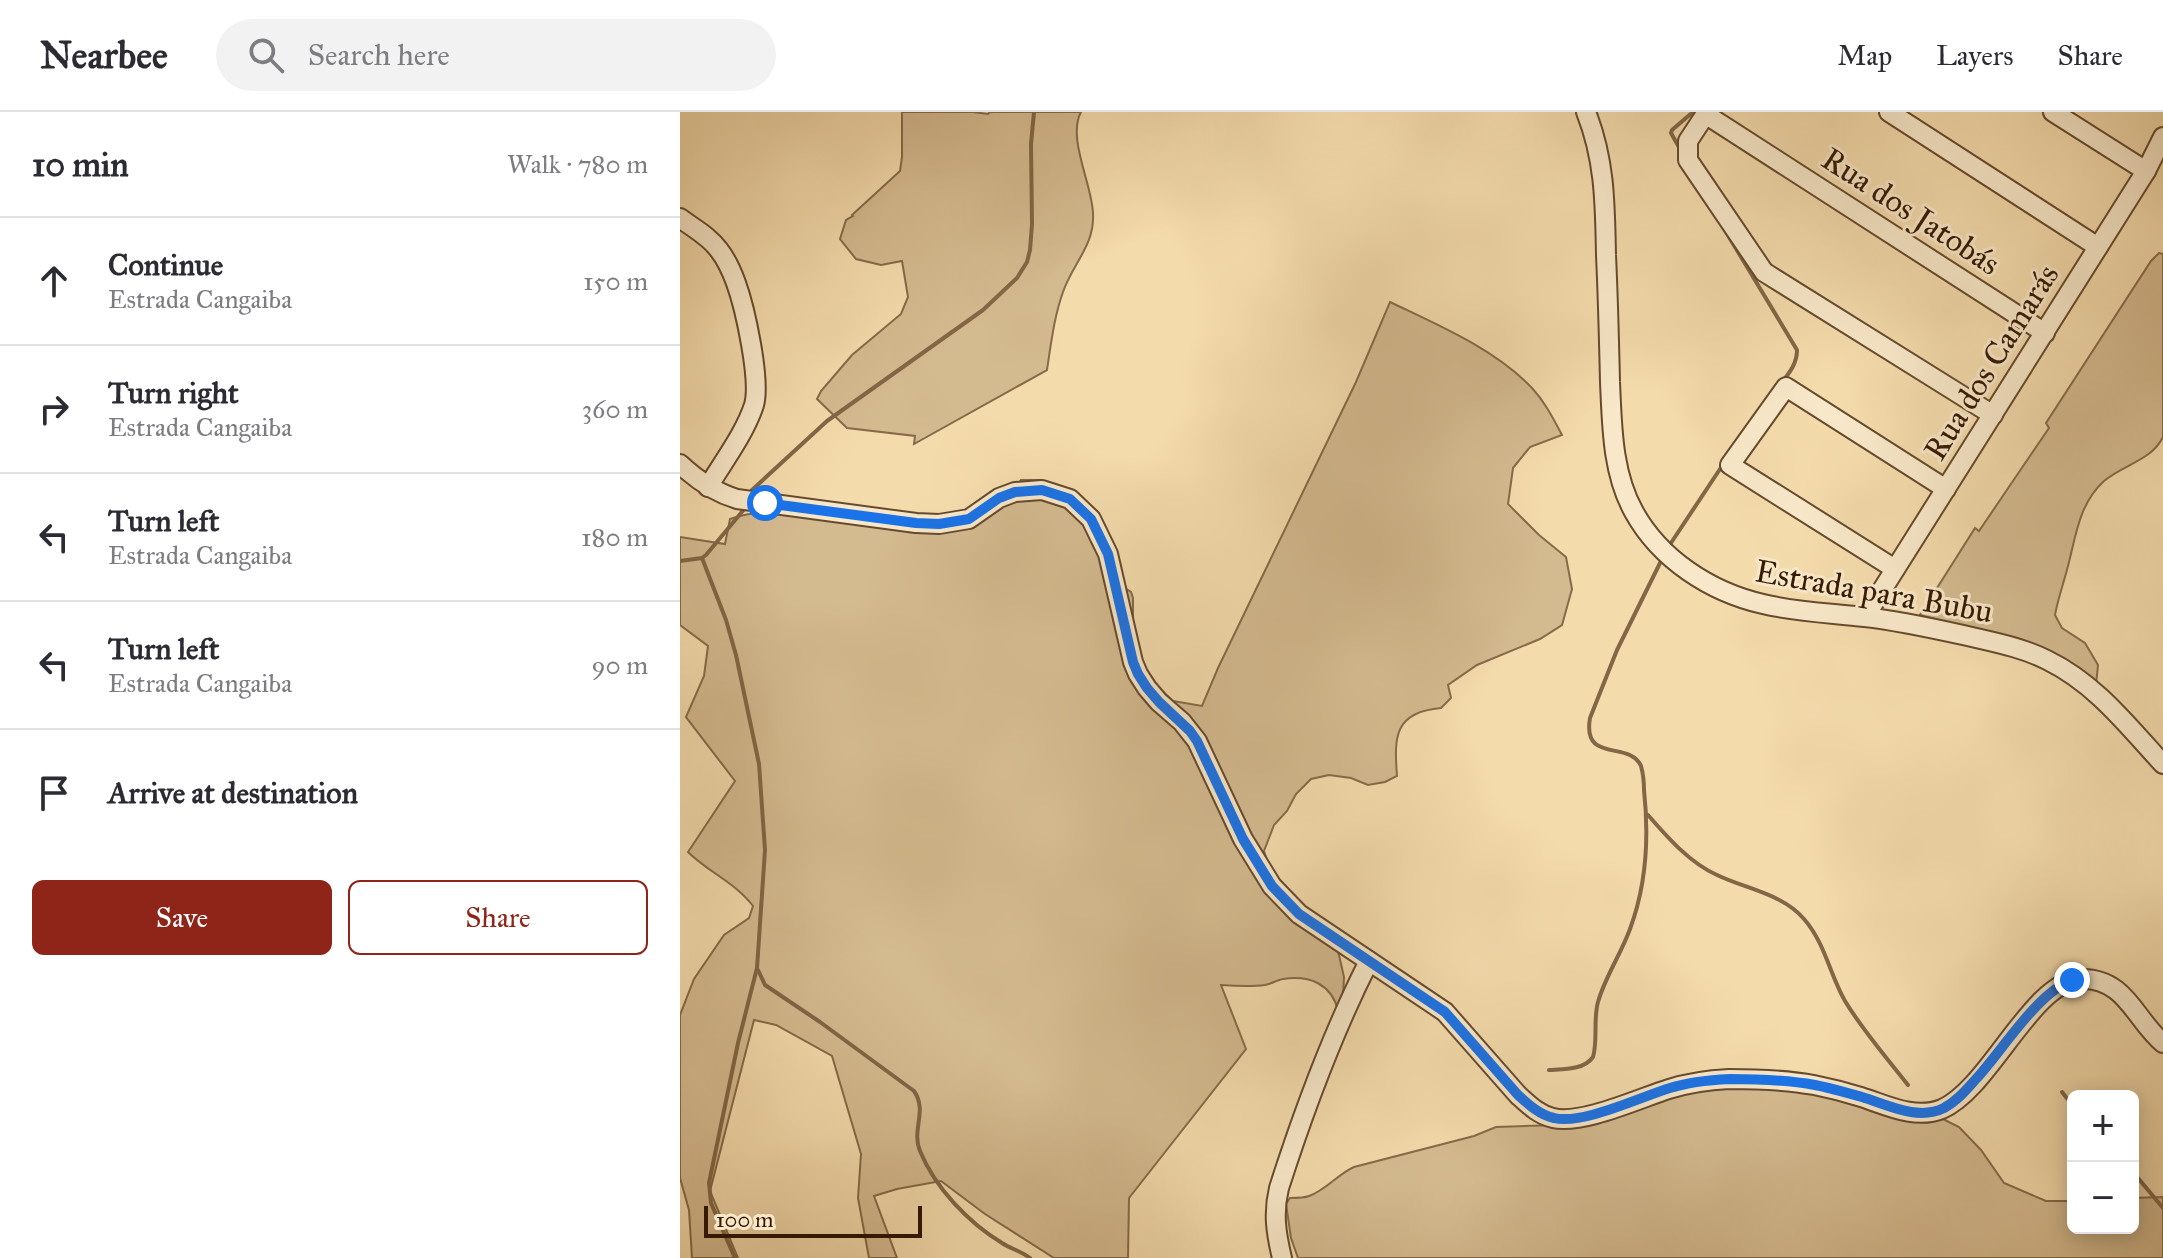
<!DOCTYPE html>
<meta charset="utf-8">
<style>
:root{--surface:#fff;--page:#f2f2f3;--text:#2b2b33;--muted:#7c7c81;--line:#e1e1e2;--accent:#8f2418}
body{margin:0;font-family:"IM FELL Great Primer",serif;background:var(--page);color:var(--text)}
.controls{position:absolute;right:24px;bottom:24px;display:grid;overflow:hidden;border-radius:12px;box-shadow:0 4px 20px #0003}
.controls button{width:72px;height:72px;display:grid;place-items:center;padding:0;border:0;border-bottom:2px solid var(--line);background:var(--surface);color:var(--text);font:40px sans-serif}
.scale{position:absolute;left:24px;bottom:20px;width:218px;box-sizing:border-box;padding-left:8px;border:4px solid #371a03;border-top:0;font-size:22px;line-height:28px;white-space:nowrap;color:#371a03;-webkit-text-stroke:6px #f8e8c9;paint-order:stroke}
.stop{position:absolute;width:24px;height:24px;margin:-18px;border:6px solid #1a73e8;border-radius:50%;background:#fff}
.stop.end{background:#1a73e8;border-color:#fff;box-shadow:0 2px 8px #0008}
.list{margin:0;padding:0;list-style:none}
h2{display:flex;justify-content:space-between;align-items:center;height:104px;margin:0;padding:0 32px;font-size:34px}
h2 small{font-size:26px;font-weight:400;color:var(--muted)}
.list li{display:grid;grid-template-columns:52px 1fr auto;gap:24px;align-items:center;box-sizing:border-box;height:128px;padding:0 32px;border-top:2px solid var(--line)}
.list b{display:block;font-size:30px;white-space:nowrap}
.list p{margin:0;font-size:26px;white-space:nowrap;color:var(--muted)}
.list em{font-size:26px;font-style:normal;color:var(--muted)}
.actions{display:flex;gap:16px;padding:24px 32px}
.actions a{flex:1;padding:18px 0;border:2px solid var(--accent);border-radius:12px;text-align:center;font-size:28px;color:var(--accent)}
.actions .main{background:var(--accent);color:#fff}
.icon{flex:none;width:44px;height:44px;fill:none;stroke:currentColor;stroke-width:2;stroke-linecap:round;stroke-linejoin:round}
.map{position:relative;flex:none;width:1483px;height:1146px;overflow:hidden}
header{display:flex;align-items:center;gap:48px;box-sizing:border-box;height:112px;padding:0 40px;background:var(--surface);border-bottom:2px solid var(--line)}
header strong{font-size:38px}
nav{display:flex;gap:44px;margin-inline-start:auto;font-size:28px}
.search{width:560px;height:72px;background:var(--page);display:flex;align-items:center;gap:20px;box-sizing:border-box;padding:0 28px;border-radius:44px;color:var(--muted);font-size:30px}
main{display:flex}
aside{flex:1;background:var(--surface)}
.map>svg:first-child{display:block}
.green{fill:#d4ba8f;stroke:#866a49;stroke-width:2}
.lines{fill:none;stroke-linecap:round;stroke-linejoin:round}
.stream{stroke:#826646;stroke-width:4}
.minor-casing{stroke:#664a2d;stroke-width:22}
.minor{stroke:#f8e8c9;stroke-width:18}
.route{stroke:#1a73e8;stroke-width:10}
.labels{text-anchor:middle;stroke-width:6;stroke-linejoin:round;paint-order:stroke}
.street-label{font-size:32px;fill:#371a03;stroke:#f8e8c9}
</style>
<header>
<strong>Nearbee</strong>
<div class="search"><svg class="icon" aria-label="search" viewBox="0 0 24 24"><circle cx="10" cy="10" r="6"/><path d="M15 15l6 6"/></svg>Search here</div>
<nav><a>Map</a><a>Layers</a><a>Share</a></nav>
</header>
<main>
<aside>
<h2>10 min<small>Walk · 780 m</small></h2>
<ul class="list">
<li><svg class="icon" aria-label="ahead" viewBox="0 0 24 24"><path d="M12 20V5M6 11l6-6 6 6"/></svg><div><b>Continue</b><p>Estrada Cangaiba</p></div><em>150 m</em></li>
<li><svg class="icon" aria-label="right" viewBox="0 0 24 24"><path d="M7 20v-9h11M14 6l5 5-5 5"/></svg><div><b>Turn right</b><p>Estrada Cangaiba</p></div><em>360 m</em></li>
<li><svg class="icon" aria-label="left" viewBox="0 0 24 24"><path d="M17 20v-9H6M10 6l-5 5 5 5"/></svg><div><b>Turn left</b><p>Estrada Cangaiba</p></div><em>180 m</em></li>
<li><svg class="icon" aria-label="left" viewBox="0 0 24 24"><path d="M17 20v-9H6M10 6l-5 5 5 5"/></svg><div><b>Turn left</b><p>Estrada Cangaiba</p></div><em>90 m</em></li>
<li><svg class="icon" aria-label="arrive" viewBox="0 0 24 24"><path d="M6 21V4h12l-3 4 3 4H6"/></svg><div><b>Arrive at destination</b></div></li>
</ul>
<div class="actions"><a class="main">Save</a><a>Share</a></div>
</aside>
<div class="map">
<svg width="1483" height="1146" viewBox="0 0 1483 1146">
<rect width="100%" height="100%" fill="#f4dbac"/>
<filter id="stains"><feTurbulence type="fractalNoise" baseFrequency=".0025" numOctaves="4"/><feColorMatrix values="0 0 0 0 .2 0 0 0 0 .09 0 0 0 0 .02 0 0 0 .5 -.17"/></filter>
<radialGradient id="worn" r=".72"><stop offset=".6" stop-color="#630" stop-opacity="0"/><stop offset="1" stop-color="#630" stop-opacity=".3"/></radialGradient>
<!-- green -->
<g class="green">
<path d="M222,0H293L308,2L310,0H401C387,26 412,72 413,101C415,133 393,151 383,180C374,205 371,232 367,258L234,332L235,324L167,316L137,287L141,279L172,243L221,202L228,185L222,149L201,153L176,147L160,127L166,108L173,104L172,103L220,59L222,45Z"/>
<path d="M1479,141L1483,142V325C1471,349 1444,352 1424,369C1399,392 1396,423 1388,454C1384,470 1378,486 1375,503L1382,516L1405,531L1418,553L1416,573L1294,517L1240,503L1295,416L1299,419L1369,316L1366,311L1471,149Z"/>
<path d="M710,190C758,213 815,237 852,276C865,290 873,306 882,323L850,335L833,356L828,392L859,423L886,445L892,477L882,513L860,527L797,553L768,573L771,586L761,596C714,600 714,625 717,664L705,670L688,673L671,666L649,663L631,667L616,682L607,699L594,713L584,739L593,766L650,818L659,843L664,865L663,886L658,898C651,872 630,863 603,867C597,868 591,872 585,873C570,875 556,874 541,873L566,937L449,1086L448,1146H374L305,1102L261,1069L217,1077L194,1084L217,1146H189L178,1086L181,1042L152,944L96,913L74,908L30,1079L58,1146H12L9,1098L0,1066V903L14,867L44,823L69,806L73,794C56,771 28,760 8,740L55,669L6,605L24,564L28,534L0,513V425L45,432L50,407C88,393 150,402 192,403C231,405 270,403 310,403L341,368H362L384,379L403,400L437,471L451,480L453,486V525L464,555L480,577L493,589L522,594L538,556L676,270Z"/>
<path d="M1091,973L1261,1006L1279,1015L1301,1038L1324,1071L1366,1089H1393V1116H1453V1086L1483,1085V1146H618L611,1126L606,1092L610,1086C616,1086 624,1086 629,1084C646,1078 658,1062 674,1055L794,1024L816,1015L879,1013L1021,977Z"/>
</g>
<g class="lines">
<!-- stream -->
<g class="stream">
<polyline points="1000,37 991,21 992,18 1013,0"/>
<path d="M1043,115L1117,238C1117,251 1110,260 1103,269"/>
<polyline points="69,383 72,378 147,309 303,198 337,166 347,150 350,138 352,112 351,32 354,0"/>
<polyline points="989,434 1044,351"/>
<polyline points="22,446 46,508 56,543 79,652 85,738 77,856 58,931 29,1071 31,1091 55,1146"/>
<polyline points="0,449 22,446 26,443 66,395"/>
<path d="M968,703C988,726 1010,751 1037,763C1066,777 1103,782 1124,807C1145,831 1150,863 1165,889C1183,919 1207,946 1228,973"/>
<path d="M78,858L85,873L140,910L234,979C248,999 231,1018 240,1039C255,1076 289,1111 322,1131C331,1137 341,1139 350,1146"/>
<path d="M869,958C884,957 904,958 913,945C918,928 913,908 918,890C925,865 941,842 950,817C966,774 969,724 964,678C964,671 963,661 961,654C950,628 902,652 910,606L937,538L983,445"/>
<polyline points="1382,980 1393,994"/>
<polyline points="1453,1060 1483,1096"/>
</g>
<!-- minor casing -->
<g class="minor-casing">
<g id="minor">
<path d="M906,0C925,48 925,92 926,143C928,185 929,227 930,270C932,313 932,361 954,400C980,447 1030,480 1083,492C1116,500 1151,501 1185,505C1221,509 1256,517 1292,525C1318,531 1343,536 1367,548C1416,572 1447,613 1483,652"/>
<polyline points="1027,0 1008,29 1008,48 1084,160 1313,303"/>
<polyline points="1209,0 1418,135"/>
<polyline points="1373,0 1466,59"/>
<polyline points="1025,2 1365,221"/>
<path d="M0,106C13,116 29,124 39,138C46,147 52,160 56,171C65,196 81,268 74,293C65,321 43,350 28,375"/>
<path d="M0,352C17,368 34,380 57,387L236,411L259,412L289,407L319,386L335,380L362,378L390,387L411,407L428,442L453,550L458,562L467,576L479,590L502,610L517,629L563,727L592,774L619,802L765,900L838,983C849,993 859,1003 873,1006C902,1013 960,986 989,977C1008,971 1029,968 1049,967C1077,967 1106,968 1134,973C1149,976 1165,980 1181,985C1206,993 1235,1008 1262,997C1310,976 1352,869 1401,867C1446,866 1455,908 1483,931"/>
<polyline points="1215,457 1050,353 1106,275 1266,377"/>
<polyline points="1185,505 1466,59 1483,25"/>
<path d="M602,1146C596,1121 593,1101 599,1076C624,998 652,922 689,849"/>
</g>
</g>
<!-- minor -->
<use href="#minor" class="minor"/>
</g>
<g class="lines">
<!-- route -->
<path class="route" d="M85,391L236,411L259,412L289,407L319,386L335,380L362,378L390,387L411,407L428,442L453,550L458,562L467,576L479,590L510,619L517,629L563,727L592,774L619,802L765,900L838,983C849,993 860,1003 874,1006C903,1013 960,985 990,976C1009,970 1030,968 1050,967C1079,967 1107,968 1135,973C1151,976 1167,981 1182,985C1208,993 1238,1009 1264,996C1277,989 1286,978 1296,967C1322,939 1357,881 1392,868"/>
</g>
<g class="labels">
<!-- street labels -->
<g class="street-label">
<text transform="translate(1231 99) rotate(33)" y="11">Rua dos Jatobás</text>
<text transform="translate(1311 250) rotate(-58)" y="11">Rua dos Camarás</text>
<text transform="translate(1194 479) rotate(10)" y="11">Estrada para Bubu</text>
</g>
</g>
<rect width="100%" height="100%" filter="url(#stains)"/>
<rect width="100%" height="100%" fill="url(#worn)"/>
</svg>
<div class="controls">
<button>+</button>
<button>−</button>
</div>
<div class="scale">100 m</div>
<div class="stop" style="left:85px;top:391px"></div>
<div class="stop end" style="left:1392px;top:868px"></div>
</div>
</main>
